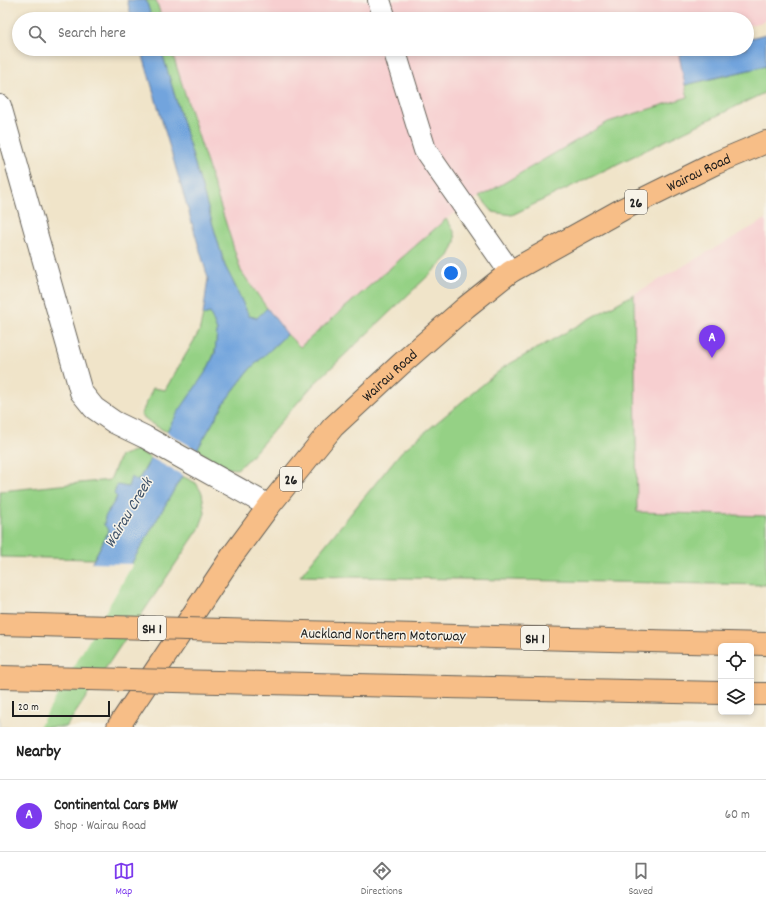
<!DOCTYPE html>
<meta charset="utf-8">
<style>
:root{--surface:#fff;--page:#f6f6f6;--text:#222;--muted:#767676;--line:#e0e0e0;--accent:#7c3aed}
body{margin:0;font-family:Dekko,sans-serif;background:var(--page);color:var(--text)}
.controls{position:absolute;right:12px;bottom:12px;display:grid;overflow:hidden;border-radius:6px;box-shadow:0 2px 6px #0003}
.controls button{width:36px;height:36px;display:grid;place-items:center;padding:0;border:0;border-bottom:1px solid var(--line);background:var(--surface);color:var(--text);font:20px sans-serif}
.scale{position:absolute;left:12px;bottom:10px;width:98px;box-sizing:border-box;padding-left:4px;border:2px solid #1c1c1c;border-top:0;font-size:11px;line-height:14px;white-space:nowrap;color:#1c1c1c;-webkit-text-stroke:3px #f7f3e8;paint-order:stroke}
.you{position:absolute;left:451px;top:273px;width:14px;height:14px;margin:-10px;border:3px solid #fff;border-radius:50%;background:#1a73e8;box-shadow:0 0 0 6px #1a73e833}
.badge{display:grid;place-items:center;width:26px;height:26px;border-radius:50%;background:var(--accent);color:#fff;font-size:13px;font-weight:700}
.pin{position:absolute;translate:-50% -33px;filter:drop-shadow(0 1px 2px #0008)}
.pin::after{content:'';position:absolute;top:21px;width:14px;height:12px;background:inherit;clip-path:polygon(0 0,100% 0,50% 100%)}
.list{margin:0;padding:0;list-style:none}
h2{display:flex;justify-content:space-between;align-items:center;height:52px;margin:0;padding:0 16px;font-size:17px}
h2 small{font-size:13px;font-weight:400;color:var(--muted)}
.list li{display:grid;grid-template-columns:26px 1fr auto;gap:12px;align-items:center;box-sizing:border-box;height:72px;padding:0 16px;border-top:1px solid var(--line)}
.list b{display:block;font-size:15px;white-space:nowrap}
.list p{margin:0;font-size:13px;white-space:nowrap;color:var(--muted)}
.list em{font-size:13px;font-style:normal;color:var(--muted)}
.icon{flex:none;width:22px;height:22px;fill:none;stroke:currentColor;stroke-width:2;stroke-linecap:round;stroke-linejoin:round}
.map{position:relative;flex:none;width:766px;height:727px;overflow:hidden}
.search{position:absolute;background:var(--surface);box-shadow:0 2px 6px #0003;left:12px;right:12px;top:12px;height:44px;display:flex;align-items:center;gap:10px;box-sizing:border-box;padding:0 14px;border-radius:22px;color:var(--muted);font-size:15px}
.sheet{height:124px;background:var(--surface)}
nav{display:flex;justify-content:space-around;align-items:center;box-sizing:border-box;height:56px;border-top:1px solid var(--line);background:var(--surface);font-size:11px;color:var(--muted)}
nav a{display:grid;justify-items:center;gap:2px}
nav .on{color:var(--accent)}
.map>svg:first-child{display:block}
.built{fill:#f7cfd0}
.green{fill:#95d185;stroke:#587650}
.water{fill:#72a4dd;stroke:#47607c}
.pier{fill:#f0e4c9}
.lines{fill:none;stroke-linecap:round;stroke-linejoin:round}
.minor-casing{stroke:#666259;stroke-width:24}
.major-casing{stroke:#666259;stroke-width:24}
.highway-casing{stroke:#666259;stroke-width:24}
.minor{stroke:#fff;stroke-width:22}
.major{stroke:#f7be87;stroke-width:22}
.highway{stroke:#f7be87;stroke-width:22}
.highway-bridge-casing{stroke:#666259;stroke-width:24;stroke-linecap:butt}
.highway-bridge{stroke:#f7be87;stroke-width:22}
.labels{text-anchor:middle;stroke-width:3;stroke-linejoin:round;paint-order:stroke}
.shield{fill:#f7f3e8;stroke:#5e5c59;stroke-width:1}
.shield-label{font-size:14px;font-weight:bold;fill:#1c1c1c}
.street-label{font-size:15px;fill:#1c1c1c;stroke:#f7f3e8}
.water-label{font-size:16px;font-style:italic;fill:#3e5269;stroke:#f7f3e8}
</style>
<div class="map">
<svg width="766" height="727" viewBox="0 0 766 727">
<rect width="100%" height="100%" fill="#f7f3e8"/>
<filter id="ink" filterUnits="userSpaceOnUse"><feTurbulence type="fractalNoise" baseFrequency=".025" numOctaves="2"/><feDisplacementMap in="SourceGraphic" scale="8" xChannelSelector="R" yChannelSelector="G"/><feConvolveMatrix kernelMatrix="1 2 1 2 8 2 1 2 1" color-interpolation-filters="sRGB"/></filter>
<filter id="wash" filterUnits="userSpaceOnUse"><feTurbulence type="fractalNoise" baseFrequency=".012" numOctaves="4" result="noise"/><feDisplacementMap in="SourceGraphic" scale="16" xChannelSelector="R" yChannelSelector="G"/><feGaussianBlur stdDeviation="0.9" result="paint"/><feColorMatrix in="noise" values="0 0 0 0 0 0 0 0 0 0 0 0 0 0 0 0 0 1.4 0 .05"/><feComposite in="paint" operator="in"/></filter>
<g filter="url(#wash)">
<rect width="100%" height="100%" fill="#f0e4c9"/>
<!-- built -->
<g class="built">
<polygon points="156,0 766,0 766,21 747,26 747,19 162,19"/>
<polygon points="171,49 678,49 688,97 608,122 480,197 446,219 300,347 287,334 241,271"/>
<polygon points="766,219 766,516 637,513 634,294"/>
</g>
<!-- green -->
<g class="green">
<polygon points="146,0 156,0 162,19 152,19"/>
<polygon points="161,49 171,49 241,271 267,308 257,318 249,316 225,266"/>
<polygon points="766,66 766,92 512,215 493,212 480,197 608,122 688,97 685,85"/>
<path d="M446,219C458,235 458,238 449,256L313,385L247,461L237,469L226,468L197,450L226,400L250,369L287,334L300,347Z"/>
<polygon points="634,294 637,512 766,516 766,585 300,576 401,452 504,367"/>
<path d="M210,312C212,318 216,324 217,330C222,362 182,406 167,432L152,424L141,415L153,388L165,390L199,332L203,315Z"/>
<polygon points="137,450 151,458 138,481 117,497 105,517 109,530 94,559 0,557 0,491 110,480 120,456"/>
<polygon points="182,476 196,483 202,493 205,513 199,529 66,727 37,727"/>
</g>
<!-- water -->
<g class="water">
<polygon points="127,0 146,0 152,19 132,19"/>
<polygon points="766,34 766,66 685,85 679,55 705,49 747,49 747,39"/>
<path d="M141,49H161L225,266C234,282 241,300 249,316L257,318L267,308L287,334L250,369L226,400L37,727H0V717L94,559L109,530L104,525L105,517L117,497L114,494L117,485L128,487L131,477L138,481L177,414L207,370L215,353L217,331L210,313L203,315L208,278Z"/>
</g>
<!-- pier -->
<g class="pier">
<polygon points="165,431 199,451 184,476 149,457"/>
<polygon points="90,563 133,564 39,727 0,727 0,713"/>
</g>
</g>
<g filter="url(#ink)">
<g class="lines">
<!-- minor casing -->
<g class="minor-casing">
<g id="minor">
<polyline points="379,0 385,19"/>
<polyline points="394,49 425,150 510,272"/>
<polyline points="0,106 81,392 94,408 114,422 145,437 269,506"/>
</g>
</g>
<!-- major casing -->
<g class="major-casing">
<g id="major">
<path id="s1" d="M118,727L232,556L269,506L333,427L401,364L466,307L510,272L623,209L716,163L766,142"/>
</g>
</g>
<!-- highway casing -->
<g class="highway-casing">
<g id="highway">
<polyline points="303,632 766,644"/>
<polyline points="266,683 721,693"/>
<polyline points="751,694 766,694"/>
</g>
</g>
<!-- minor -->
<use href="#minor" class="minor"/>
<!-- major -->
<use href="#major" class="major"/>
<!-- highway -->
<use href="#highway" class="highway"/>
<!-- highway-bridge casing -->
<g class="highway-bridge-casing">
<g id="highway-bridge">
<polyline points="0,624 303,632"/>
<polyline points="0,677 266,683"/>
</g>
</g>
<!-- highway-bridge -->
<use href="#highway-bridge" class="highway-bridge"/>
</g>
</g>
<g class="labels">
<!-- shield labels -->
<g class="shield">
<rect x="625" y="190" width="22" height="24" rx="3"/>
<rect x="280" y="467" width="22" height="24" rx="3"/>
<rect x="138" y="616" width="28" height="24" rx="3"/>
<rect x="521" y="626" width="28" height="24" rx="3"/>
</g>
<g class="shield-label">
<text x="636" y="207">26</text>
<text x="291" y="484">26</text>
<text x="152" y="633">SH 1</text>
<text x="535" y="643">SH 1</text>
</g>
<!-- street labels -->
<g class="street-label">
<text dy="5" stroke="none"><textPath href="#s1" startOffset="818">Wairau Road</textPath></text>
<text dy="5" stroke="none"><textPath href="#s1" startOffset="446">Wairau Road</textPath></text>
<text transform="translate(383 634) rotate(1)" y="5">Auckland Northern Motorway</text>
</g>
<!-- water labels -->
<g class="water-label">
<text transform="translate(127 512) rotate(-59)" y="6">Wairau Creek</text>
</g>
</g>
</svg>
<div class="controls">
<button><svg class="icon" aria-label="locate" viewBox="0 0 24 24"><circle cx="12" cy="12" r="6"/><path d="M12 2v4M12 18v4M2 12h4M18 12h4"/></svg></button>
<button><svg class="icon" aria-label="layers" viewBox="0 0 24 24"><path d="M12 4l9 5-9 5-9-5zM3 14l9 5 9-5"/></svg></button>
</div>
<div class="scale">20 m</div>
<div class="you"></div>
<div class="pin badge" style="left:712px;top:358px">A</div>
<div class="search"><svg class="icon" aria-label="search" viewBox="0 0 24 24"><circle cx="10" cy="10" r="6"/><path d="M15 15l6 6"/></svg>Search here</div>
</div>
<section class="sheet">
<h2>Nearby<small></small></h2>
<ul class="list">
<li><span class="badge">A</span><div><b>Continental Cars BMW</b><p>Shop · Wairau Road</p></div><em>60 m</em></li>
</ul>
</section>
<nav>
<a class="on"><svg class="icon" aria-label="map" viewBox="0 0 24 24"><path d="M3 6l6-2 6 2 6-2v14l-6 2-6-2-6 2zM9 4v14M15 6v14"/></svg>Map</a>
<a><svg class="icon" aria-label="directions" viewBox="0 0 24 24"><path d="M12 3l9 9-9 9-9-9zM9 14v-3h6M13 9l2 2-2 2"/></svg>Directions</a>
<a><svg class="icon" aria-label="saved" viewBox="0 0 24 24"><path d="M7 4h10v16l-5-4-5 4z"/></svg>Saved</a>
</nav>
